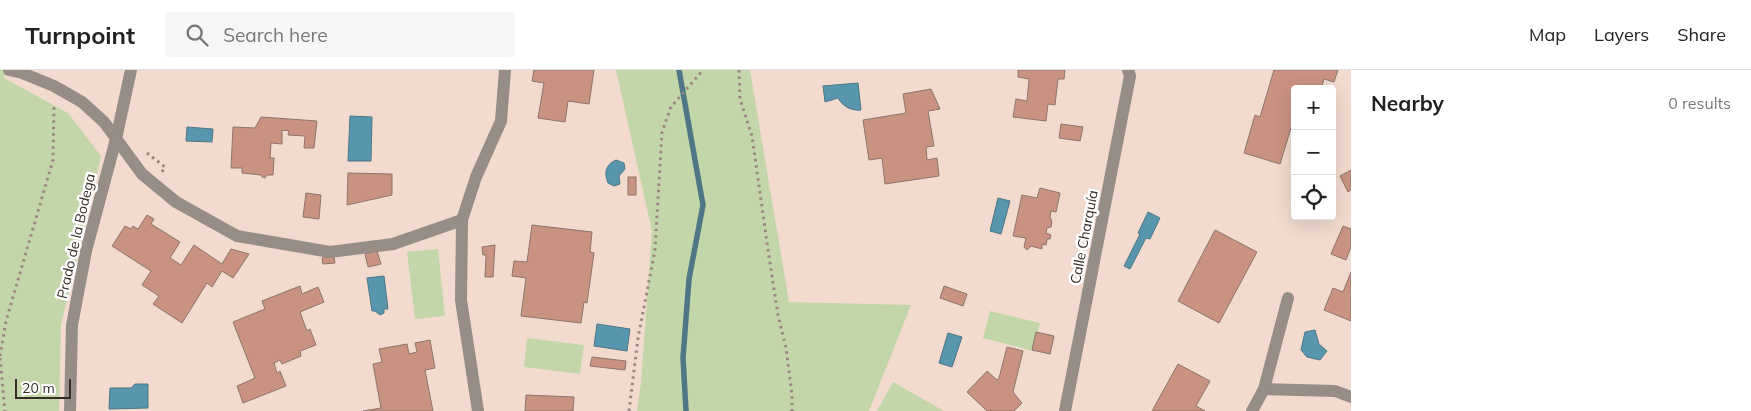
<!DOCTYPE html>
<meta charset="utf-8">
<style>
:root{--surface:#fff;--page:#f6f6f6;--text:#222;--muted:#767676;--line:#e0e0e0}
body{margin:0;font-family:Mulish,sans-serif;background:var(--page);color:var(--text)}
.controls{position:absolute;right:15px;top:15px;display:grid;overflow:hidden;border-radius:5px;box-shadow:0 5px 20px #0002}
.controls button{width:45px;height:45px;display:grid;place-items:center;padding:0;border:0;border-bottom:1px solid var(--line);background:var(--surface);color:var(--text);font:25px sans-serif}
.scale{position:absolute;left:15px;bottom:12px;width:56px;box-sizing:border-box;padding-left:5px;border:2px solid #352c27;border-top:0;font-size:14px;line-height:18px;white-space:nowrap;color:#352c27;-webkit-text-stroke:4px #fff;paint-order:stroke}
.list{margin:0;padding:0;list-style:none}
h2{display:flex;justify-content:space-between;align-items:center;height:65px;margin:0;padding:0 20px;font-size:21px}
h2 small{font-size:16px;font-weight:400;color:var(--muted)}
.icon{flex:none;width:28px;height:28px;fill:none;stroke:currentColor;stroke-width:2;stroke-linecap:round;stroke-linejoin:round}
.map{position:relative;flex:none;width:1351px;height:341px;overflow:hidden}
header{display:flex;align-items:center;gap:30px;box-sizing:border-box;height:70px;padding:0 25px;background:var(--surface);border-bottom:1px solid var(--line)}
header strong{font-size:24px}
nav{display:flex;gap:28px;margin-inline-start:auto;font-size:18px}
.search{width:350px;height:45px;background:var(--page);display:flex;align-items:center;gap:12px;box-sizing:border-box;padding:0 18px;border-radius:5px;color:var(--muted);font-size:19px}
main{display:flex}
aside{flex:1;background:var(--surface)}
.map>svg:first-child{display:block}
.green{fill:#c2d6aa}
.water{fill:#5896ad;stroke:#4e7685}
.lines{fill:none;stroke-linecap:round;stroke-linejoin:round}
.stream{stroke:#4e7685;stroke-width:5.5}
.building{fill:#ca9280;stroke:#8c756d}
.path{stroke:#98877e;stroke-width:3;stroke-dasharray:2.5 4;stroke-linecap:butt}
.minor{stroke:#968d87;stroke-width:12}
.labels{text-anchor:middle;stroke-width:5;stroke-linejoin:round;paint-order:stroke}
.street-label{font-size:14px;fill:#352c27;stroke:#fff}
</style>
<header>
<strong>Turnpoint</strong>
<div class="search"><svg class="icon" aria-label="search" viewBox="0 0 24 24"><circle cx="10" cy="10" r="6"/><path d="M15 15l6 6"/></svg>Search here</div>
<nav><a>Map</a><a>Layers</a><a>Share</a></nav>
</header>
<main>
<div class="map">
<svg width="1351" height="341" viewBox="0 0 1351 341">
<rect width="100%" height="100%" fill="#f2dace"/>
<!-- green -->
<g class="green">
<polygon points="0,0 6,0 4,8 68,43 101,86 61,255 59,341 0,341"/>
<polygon points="616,0 750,0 789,232 911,235 869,341 637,341 641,313 652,161"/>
<polygon points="438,179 445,246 415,249 407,182"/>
<polygon points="990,241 1040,253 1033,281 983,268"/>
<polygon points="527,268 584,275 580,304 524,297"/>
<polygon points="893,312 944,341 877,341"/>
</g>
<!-- water -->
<g class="water">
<path d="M858,13L861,40C852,41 843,37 838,28L825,32L823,16Z"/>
<polygon points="350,46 372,47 371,91 348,91"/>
<polygon points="187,57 213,59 212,72 186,71"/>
<path d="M616,90L624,93L625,99L619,106L620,114L614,116L608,113C604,103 605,95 616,90Z"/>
<polygon points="998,128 1010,131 1001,164 990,161"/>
<polygon points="1148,142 1160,148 1150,169 1146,168 1130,199 1124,196 1140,164 1138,163"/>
<polygon points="384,206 388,239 384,239 384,243 380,245 375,241 372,241 367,208"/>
<polygon points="597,254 630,259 627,281 594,276"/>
<polygon points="1315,260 1319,274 1327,281 1320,290 1307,287 1301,280 1305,262"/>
<polygon points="948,263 962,267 952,297 939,293"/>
<polygon points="135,314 148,314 148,338 109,339 110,318 131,318"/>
</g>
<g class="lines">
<!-- stream -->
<polyline class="stream" points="679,0 703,135 689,209 683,288 686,341"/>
</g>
<!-- building -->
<g class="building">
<polygon points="534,0 594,0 589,34 568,31 565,52 538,48 544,13 532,11"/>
<polygon points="1018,0 1065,0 1064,9 1058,9 1055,35 1048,34 1046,51 1013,47 1016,29 1027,31 1029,9 1018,7"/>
<polygon points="1274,0 1338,0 1334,12 1324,9 1321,19 1295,19 1295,56 1291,58 1280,94 1244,83 1255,45 1260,47"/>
<polygon points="931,19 940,39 928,41 934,76 926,77 927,90 937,88 939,106 885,114 882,88 869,90 863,50 906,43 903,24"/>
<polygon points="261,47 317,51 314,78 304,78 305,66 288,65 289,61 282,60 282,74 271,73 270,88 274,88 273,105 267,105 265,108 262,107 261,105 242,103 242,98 231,98 233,57 255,58"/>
<polygon points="1061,54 1083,57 1080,71 1059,68"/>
<polygon points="1351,100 1351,120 1348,122 1340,106"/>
<polygon points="348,103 392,104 392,125 347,135"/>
<rect x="628" y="107" width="8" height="18"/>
<polygon points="1040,118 1060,123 1056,142 1051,141 1050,147 1052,152 1051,157 1047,158 1046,163 1051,165 1050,169 1047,169 1046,175 1042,174 1042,179 1031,176 1027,180 1024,177 1026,168 1013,166 1022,125 1037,128"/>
<polygon points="306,123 321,125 319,149 303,147"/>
<polygon points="147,145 154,149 151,154 180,172 170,188 181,195 194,175 222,194 231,179 249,184 233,208 222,201 212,217 207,213 182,253 153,234 159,226 142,215 151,201 112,176 125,156 131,159 133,156 138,159"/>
<polygon points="532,155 592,162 590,182 594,183 587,233 584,232 581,253 521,246 526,208 512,206 514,191 527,192"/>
<polygon points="1343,156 1351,159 1351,177 1346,190 1331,184"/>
<polygon points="1215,160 1257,182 1219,253 1178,231"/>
<polygon points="495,175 493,207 485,207 486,185 483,185 482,177"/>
<polygon points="377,181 381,194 368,197 365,184"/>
<polygon points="334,187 335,193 323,194 322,188"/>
<polygon points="1351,202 1351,251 1324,240 1333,218 1343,222"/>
<polygon points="300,216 302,224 318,217 324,232 300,242 307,261 310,259 316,275 300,281 301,286 282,294 280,290 274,293 277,303 280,301 286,316 243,333 237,316 255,308 233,252 265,239 262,231"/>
<polygon points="944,216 967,224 963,236 940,228"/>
<polygon points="1036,262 1054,266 1050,284 1032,280"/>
<polygon points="430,270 435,298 425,300 433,341 363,341 381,338 373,294 382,292 379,279 407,274 409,284 417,282 415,273"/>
<polygon points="1007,277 1023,281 1013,322 1022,333 1014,341 987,341 967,322 987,301 997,310 999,308"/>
<polygon points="592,287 626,291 625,300 590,296"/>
<polygon points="1178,294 1210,311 1196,336 1205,341 1152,341"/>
<polygon points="526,325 574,327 573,341 525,341"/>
</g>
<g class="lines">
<!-- path -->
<g class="path">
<polyline points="739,0 740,29 752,66 768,180 778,245 786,278 792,325 792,341"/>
<polyline points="147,83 165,97 162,102"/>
<polyline points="0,286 6,251 53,90 54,34"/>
<polyline points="0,288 5,341"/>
<polyline points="629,341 638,268 655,180 662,62 671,37 703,0"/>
</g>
<!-- minor -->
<g class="minor">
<polyline points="9,0 22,3 54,16 82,32 104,52 142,104 176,132 237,166 330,182 393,174 462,150"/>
<polyline points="1264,319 1335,321 1351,327"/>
<polyline points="70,341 72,255 86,181 116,69 131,0"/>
<polyline points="478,341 461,230 462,150 476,107 501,51 505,0"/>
<polyline points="1065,341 1130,6 1128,0"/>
<polyline points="1252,341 1264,319 1288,228"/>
</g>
</g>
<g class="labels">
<!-- street labels -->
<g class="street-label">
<text transform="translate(76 166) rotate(-77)" y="5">Prado de la Bodega</text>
<text transform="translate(1084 167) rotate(-79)" y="5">Calle Charquía</text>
</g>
</g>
</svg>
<div class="controls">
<button>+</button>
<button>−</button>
<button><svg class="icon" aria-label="locate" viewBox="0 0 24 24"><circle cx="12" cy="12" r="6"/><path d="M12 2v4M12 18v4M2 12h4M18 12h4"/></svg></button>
</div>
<div class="scale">20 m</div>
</div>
<aside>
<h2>Nearby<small>0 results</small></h2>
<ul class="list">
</ul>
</aside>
</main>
